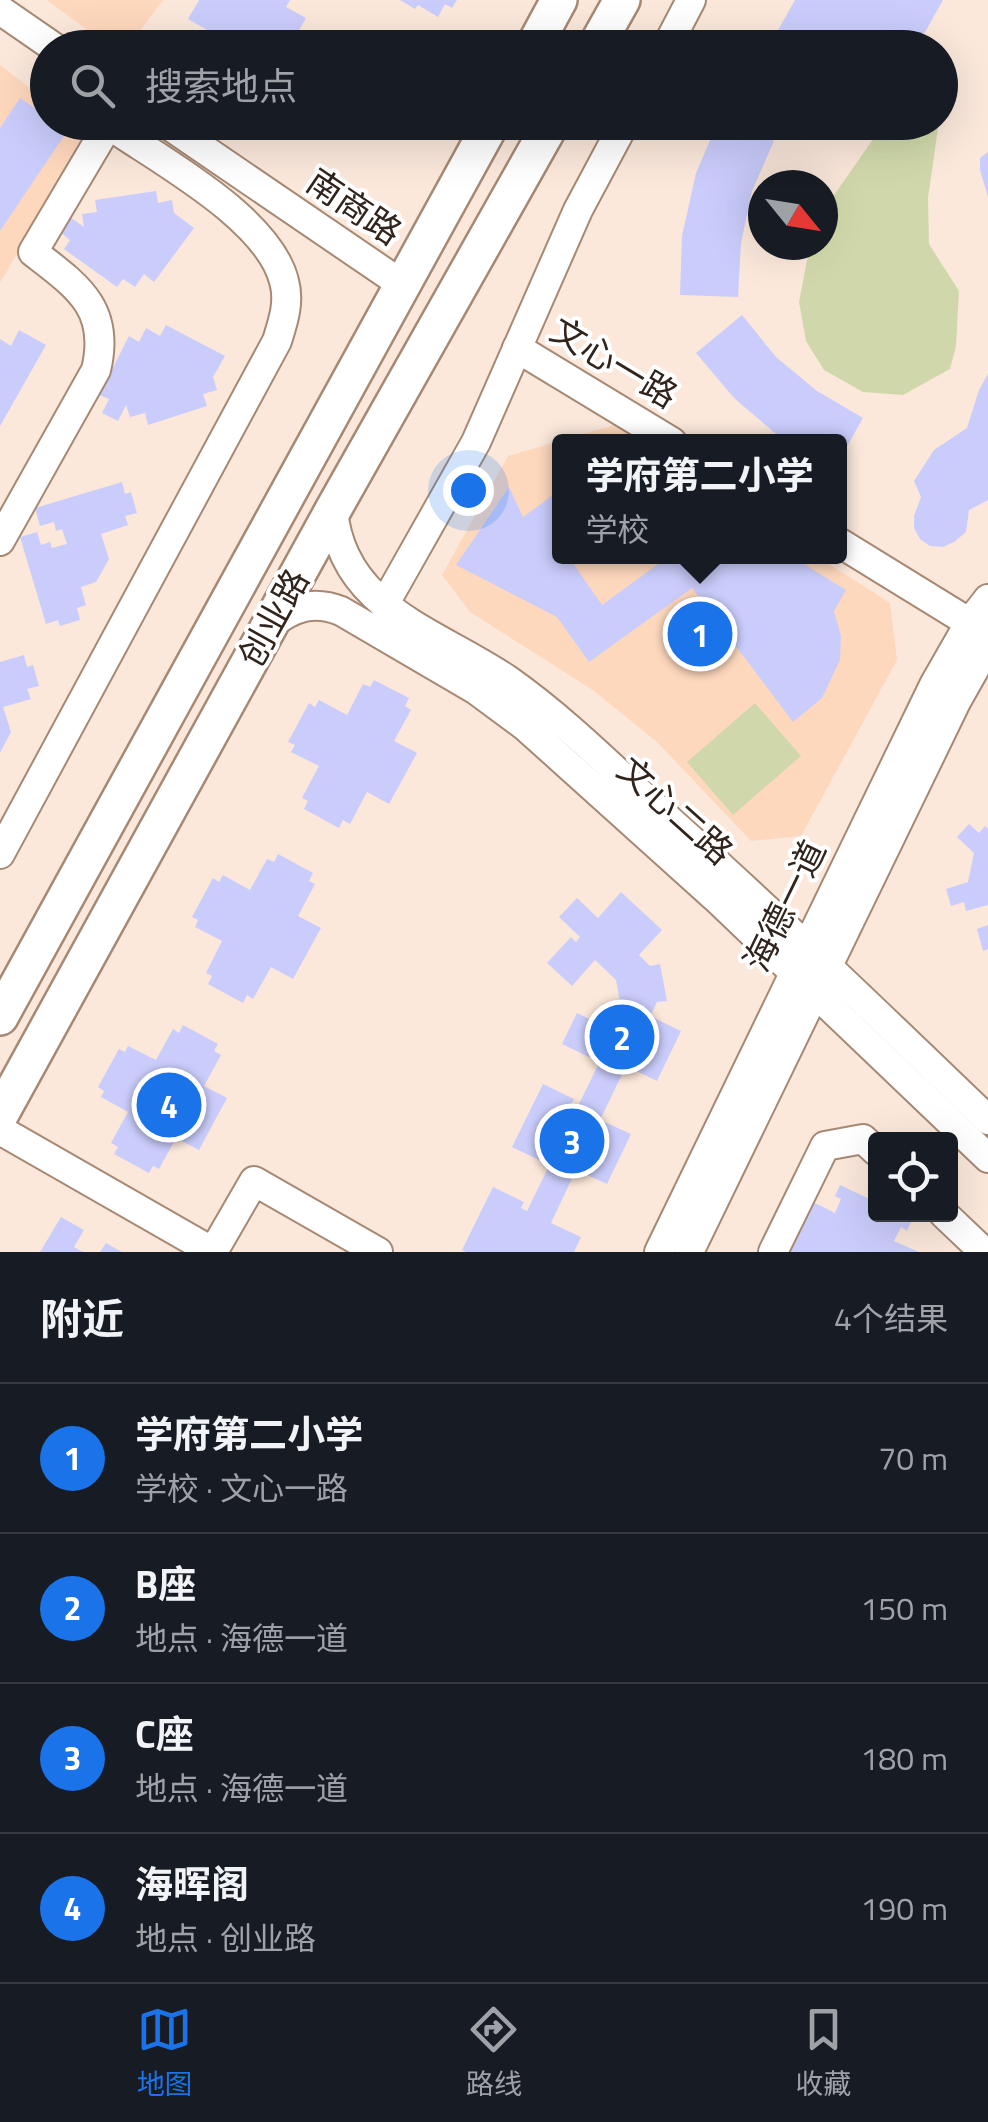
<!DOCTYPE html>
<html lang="zh">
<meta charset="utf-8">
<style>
:root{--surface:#171b24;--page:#20242c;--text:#f1f3f6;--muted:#9ea1a6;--line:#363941;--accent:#1a73e8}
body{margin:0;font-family:"Titillium Web","Noto Sans SC",sans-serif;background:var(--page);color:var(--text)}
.controls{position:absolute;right:30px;bottom:30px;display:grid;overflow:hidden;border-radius:10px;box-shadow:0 10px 40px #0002}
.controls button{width:90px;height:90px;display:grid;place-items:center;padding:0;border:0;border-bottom:2px solid var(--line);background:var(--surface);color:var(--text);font:50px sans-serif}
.compass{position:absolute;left:748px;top:170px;width:90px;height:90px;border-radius:50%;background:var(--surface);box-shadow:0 10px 40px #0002;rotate:120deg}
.you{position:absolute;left:468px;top:490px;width:35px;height:35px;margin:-25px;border:8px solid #fff;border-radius:50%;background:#1a73e8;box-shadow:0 0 0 15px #1a73e833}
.badge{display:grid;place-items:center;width:65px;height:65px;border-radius:50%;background:var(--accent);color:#fff;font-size:32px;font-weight:700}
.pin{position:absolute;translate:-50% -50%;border:5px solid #fff;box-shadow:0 2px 10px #0006}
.popup{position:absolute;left:552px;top:434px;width:295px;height:130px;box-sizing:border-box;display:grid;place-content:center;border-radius:10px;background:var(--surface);filter:drop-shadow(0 2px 8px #0005);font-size:32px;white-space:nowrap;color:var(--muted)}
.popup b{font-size:38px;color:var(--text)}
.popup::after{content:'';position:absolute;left:50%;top:100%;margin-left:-20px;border:20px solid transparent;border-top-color:var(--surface)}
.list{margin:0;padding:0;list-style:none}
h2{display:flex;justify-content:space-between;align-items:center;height:130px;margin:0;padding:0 40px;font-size:42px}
h2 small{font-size:32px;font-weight:400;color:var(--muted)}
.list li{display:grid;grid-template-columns:65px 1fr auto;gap:30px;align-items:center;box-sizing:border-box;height:150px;padding:0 40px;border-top:2px solid var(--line)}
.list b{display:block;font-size:38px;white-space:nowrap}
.list p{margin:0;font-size:32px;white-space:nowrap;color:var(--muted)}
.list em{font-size:32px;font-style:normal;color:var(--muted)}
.icon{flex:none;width:55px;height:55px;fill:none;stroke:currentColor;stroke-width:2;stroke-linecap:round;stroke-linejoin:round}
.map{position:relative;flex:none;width:988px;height:1252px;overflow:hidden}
.search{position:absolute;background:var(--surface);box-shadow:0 10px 40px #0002;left:30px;right:30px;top:30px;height:110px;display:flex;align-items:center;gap:25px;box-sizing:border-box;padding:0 35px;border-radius:55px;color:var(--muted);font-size:38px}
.sheet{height:730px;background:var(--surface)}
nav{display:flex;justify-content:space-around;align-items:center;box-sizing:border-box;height:140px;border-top:2px solid var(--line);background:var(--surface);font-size:28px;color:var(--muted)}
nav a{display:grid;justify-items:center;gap:5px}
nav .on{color:var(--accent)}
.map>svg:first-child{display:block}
.built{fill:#fed8bd}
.green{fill:#d0d8ab}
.building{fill:#cacdfb}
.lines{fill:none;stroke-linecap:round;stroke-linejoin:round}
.minor-casing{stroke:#a68974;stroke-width:32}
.major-casing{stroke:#a68974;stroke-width:40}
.minor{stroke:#fff;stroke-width:28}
.major{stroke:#fff;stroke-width:35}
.labels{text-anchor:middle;stroke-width:8;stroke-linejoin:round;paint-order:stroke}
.street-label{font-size:35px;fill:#30241c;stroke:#fff}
</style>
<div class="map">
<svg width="988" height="1252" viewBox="0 0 988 1252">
<rect width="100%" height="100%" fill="#fbe8db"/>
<!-- built -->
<g class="built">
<polygon points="47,0 163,0 127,48 110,47"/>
<polygon points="0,65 47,101 48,122 76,123 87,131 0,283"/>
<polygon points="614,425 640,441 560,442 560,556 818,557 890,603 897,660 801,836 751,841 657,742 594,691 470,612 442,575 508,456"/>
</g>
<!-- green -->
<g class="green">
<polygon points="883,125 938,128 928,198 929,244 959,291 956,346 950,369 903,395 863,392 824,370 806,341 799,302 810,245 823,245 823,211"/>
<polygon points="755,703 801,756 733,815 687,762"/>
</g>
<!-- building -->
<g class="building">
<polygon points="199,0 290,0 286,7 306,18 289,48 197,48 207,30 188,19"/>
<polygon points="400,0 457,0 452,8 445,4 438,17 418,5 415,9"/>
<polygon points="795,0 943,0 916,48 768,48"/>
<polygon points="20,98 48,117 48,122 56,122 68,130 0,231 0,128"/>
<polygon points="718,122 730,122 774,141 752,191 741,243 738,297 680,295 682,236 696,173"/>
<polygon points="988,152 988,197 980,170 980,158"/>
<polygon points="156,191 158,203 172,200 174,213 194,228 154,282 144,274 135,287 123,279 117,287 64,249 70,240 59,231 70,217 84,227 82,214 97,212 95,200"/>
<polygon points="742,315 776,357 817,391 863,418 840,459 840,442 783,440 734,398 696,353"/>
<polygon points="166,325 225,356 213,377 217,390 203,394 207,406 148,425 145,413 130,417 126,405 118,421 102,413 109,399 99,395 129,336 139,342 146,328 160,336"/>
<polygon points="19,330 46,345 0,426 0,339 11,346"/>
<polygon points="988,374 988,500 969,510 966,532 954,542 943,547 930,546 920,539 914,528 914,516 921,497 914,481 934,450 967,428 979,390"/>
<polygon points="122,482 125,494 131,492 137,513 125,516 128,525 101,534 109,559 96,582 81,587 86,605 77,608 80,620 60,626 58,620 46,624 20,537 37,532 41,545 50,542 52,548 67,544 62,529 56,531 54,522 40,526 35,508"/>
<polygon points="509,487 523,517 560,490 560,556 568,556 602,605 665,559 663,556 791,556 846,590 834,611 841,636 840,660 822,698 793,722 692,588 589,662 557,617 456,565"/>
<polygon points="24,655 27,667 33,665 39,686 27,689 31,699 3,707 11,732 0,753 0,662"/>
<polygon points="374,680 409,698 405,706 411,710 394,741 417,753 389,804 367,792 350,824 343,820 339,828 304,809 308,801 302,798 319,766 291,752 295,745 288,742 309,703 315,707 319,700 347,715 363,684 370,687"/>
<polygon points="969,824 979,833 985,826 988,829 988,905 966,911 964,902 951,906 946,889 968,882 974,853 957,837"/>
<polygon points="278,854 313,873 309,881 315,884 298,916 321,928 293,979 271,967 253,999 247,995 243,1003 208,984 212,976 206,973 222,941 195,927 198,920 192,917 213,878 219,882 223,875 250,890 267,859 274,862"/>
<polygon points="621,892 662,930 639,955 650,966 660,964 667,1001 657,1002 650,1016 681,1031 657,1081 626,1066 600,1120 631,1134 607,1184 576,1170 551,1223 581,1237 574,1252 466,1252 462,1250 493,1187 524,1202 521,1208 527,1211 553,1158 547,1155 543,1162 512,1147 543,1084 574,1099 571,1105 577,1108 603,1055 597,1052 593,1059 562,1044 577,1013 608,1028 620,1002 616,980 595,960 572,986 547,963 571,937 576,942 580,937 559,917 577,898 598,918"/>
<polygon points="988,925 988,949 983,951 977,929"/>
<polygon points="183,1025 218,1044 214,1051 221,1055 204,1086 227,1098 199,1150 176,1138 159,1169 153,1166 149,1173 114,1154 118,1147 111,1143 128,1112 101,1097 104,1091 98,1087 119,1049 125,1052 128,1046 156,1060 173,1029 179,1033"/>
<polygon points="840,1185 876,1202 876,1214 901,1214 912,1220 907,1231 901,1227 894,1241 919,1252 782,1252 807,1199 835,1213 841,1199 835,1196"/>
<polygon points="61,1217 84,1230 74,1247 83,1252 40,1252"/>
<polygon points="106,1243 122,1252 100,1252"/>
</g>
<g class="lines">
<!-- minor casing -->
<g class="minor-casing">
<g id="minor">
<polyline points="0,10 55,48"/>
<polyline points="666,48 691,0"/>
<polyline points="164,122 403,285"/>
<polyline points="517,348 672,442"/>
<path d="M333,510C342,609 436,631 508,680C565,720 616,772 668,819C777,917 882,1018 988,1120"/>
<path d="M0,541L96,370C111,308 77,286 33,252L110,122"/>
<polyline points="840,543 983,631"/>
<polyline points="384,605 476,442 578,210 625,122"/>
<path d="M270,625C293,607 313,600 341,611L476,690L526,727L716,898L988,1158"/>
<path d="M0,854L277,341C283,322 290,302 284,281C268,218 161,161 109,125"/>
<polyline points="0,1130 213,1252"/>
<polyline points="944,1214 984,1252"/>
<polyline points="213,1252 254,1181 378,1252"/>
<polyline points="659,1252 934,685 970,622 988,599"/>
<polyline points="689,1252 956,702 988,645"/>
<polyline points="773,1252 825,1146 863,1139 876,1151"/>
</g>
</g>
<!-- major casing -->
<g class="major-casing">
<g id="major">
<polyline points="533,48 559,0"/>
<polyline points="595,48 622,0"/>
<polyline points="0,1017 492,122"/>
<polyline points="0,1115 333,510 552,122"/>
</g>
</g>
<!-- minor -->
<use href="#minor" class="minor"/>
<!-- major -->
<use href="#major" class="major"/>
</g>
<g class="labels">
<!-- street labels -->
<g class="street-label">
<text transform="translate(354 207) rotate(34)" y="12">南商路</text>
<text transform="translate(614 363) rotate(31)" y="12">文心一路</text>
<text transform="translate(274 618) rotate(-61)" y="12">创业路</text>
<text transform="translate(675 811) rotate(42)" y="12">文心二路</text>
<text transform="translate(785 906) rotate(-64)" y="12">海德一道</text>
</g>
</g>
</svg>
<div class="controls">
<button><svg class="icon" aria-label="locate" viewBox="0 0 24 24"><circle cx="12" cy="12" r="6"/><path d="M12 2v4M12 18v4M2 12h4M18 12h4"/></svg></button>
</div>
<svg class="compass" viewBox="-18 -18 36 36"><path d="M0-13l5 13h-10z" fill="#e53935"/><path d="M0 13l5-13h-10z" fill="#9ea1a6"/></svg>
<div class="you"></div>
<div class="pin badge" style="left:700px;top:634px">1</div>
<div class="popup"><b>学府第二小学</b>学校</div>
<div class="pin badge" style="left:622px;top:1037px">2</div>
<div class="pin badge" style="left:572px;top:1141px">3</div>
<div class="pin badge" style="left:169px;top:1105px">4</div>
<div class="search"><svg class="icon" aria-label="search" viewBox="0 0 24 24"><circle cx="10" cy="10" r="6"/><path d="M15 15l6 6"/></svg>搜索地点</div>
</div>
<section class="sheet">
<h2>附近<small>4个结果</small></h2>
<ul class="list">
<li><span class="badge">1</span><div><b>学府第二小学</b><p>学校 · 文心一路</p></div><em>70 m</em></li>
<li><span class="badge">2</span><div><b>B座</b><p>地点 · 海德一道</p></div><em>150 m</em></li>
<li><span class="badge">3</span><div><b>C座</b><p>地点 · 海德一道</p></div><em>180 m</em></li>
<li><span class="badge">4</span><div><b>海晖阁</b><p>地点 · 创业路</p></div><em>190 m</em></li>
</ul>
</section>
<nav>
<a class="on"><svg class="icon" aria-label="map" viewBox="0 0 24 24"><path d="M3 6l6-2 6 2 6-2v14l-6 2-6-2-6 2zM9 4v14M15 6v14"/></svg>地图</a>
<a><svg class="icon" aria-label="directions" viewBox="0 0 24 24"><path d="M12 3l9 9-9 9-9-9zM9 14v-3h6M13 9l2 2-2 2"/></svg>路线</a>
<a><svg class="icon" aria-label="saved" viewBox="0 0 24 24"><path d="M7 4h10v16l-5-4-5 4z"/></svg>收藏</a>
</nav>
